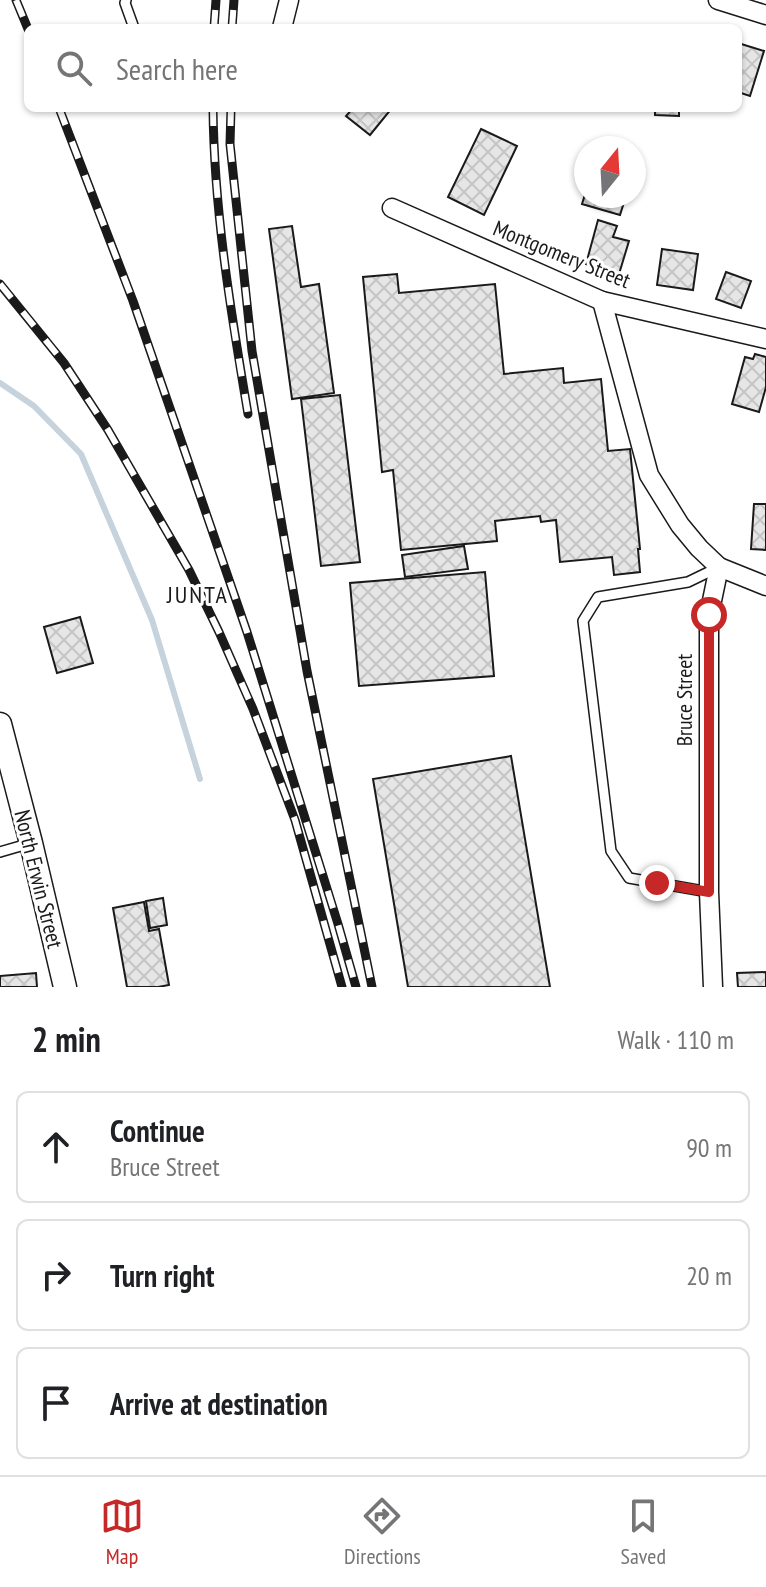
<!DOCTYPE html>
<meta charset="utf-8">
<style>
:root{--surface:#fff;--page:#f6f6f6;--text:#202124;--muted:#757577;--line:#e0e0e0;--accent:#c62828}
body{margin:0;font-family:"PT Sans Narrow",sans-serif;background:var(--page);color:var(--text)}
.compass{position:absolute;left:574px;top:136px;width:72px;height:72px;border-radius:50%;background:var(--surface);box-shadow:0 2px 6px #0004;rotate:18deg}
.stop{position:absolute;width:24px;height:24px;margin:-18px;border:6px solid #c62828;border-radius:50%;background:#fff}
.stop.end{background:#c62828;border-color:#fff;box-shadow:0 2px 8px #0008}
.list{margin:0;padding:0;list-style:none}
h2{display:flex;justify-content:space-between;align-items:center;height:104px;margin:0;padding:0 32px;font-size:34px}
h2 small{font-size:26px;font-weight:400;color:var(--muted)}
.list li{display:grid;grid-template-columns:52px 1fr auto;gap:24px;align-items:center;box-sizing:border-box;height:112px;margin:0 16px 16px;padding:0 16px;border:2px solid var(--line);border-radius:12px}
.list b{display:block;font-size:30px;white-space:nowrap}
.list p{margin:0;font-size:26px;white-space:nowrap;color:var(--muted)}
.list em{font-size:26px;font-style:normal;color:var(--muted)}
.icon{flex:none;width:44px;height:44px;fill:none;stroke:currentColor;stroke-width:2;stroke-linecap:round;stroke-linejoin:round}
.map{position:relative;flex:none;width:766px;height:987px;overflow:hidden}
.search{position:absolute;background:var(--surface);box-shadow:0 2px 6px #0004;left:24px;right:24px;top:24px;height:88px;display:flex;align-items:center;gap:20px;box-sizing:border-box;padding:0 28px;border-radius:12px;color:var(--muted);font-size:30px}
.sheet{height:488px;background:var(--surface)}
nav{display:flex;justify-content:space-around;align-items:center;box-sizing:border-box;height:112px;border-top:2px solid var(--line);background:var(--surface);font-size:22px;color:var(--muted)}
nav a{display:grid;justify-items:center;gap:4px}
nav .on{color:var(--accent)}
.map>svg:first-child{display:block}
.lines{fill:none;stroke-linecap:round;stroke-linejoin:round}
.stream{stroke:#c6d2dc;stroke-width:6}
.building{fill:url(#building-cross-hatch);stroke:#1a1a1a;stroke-width:2}
.service-casing{stroke:#1a1a1a;stroke-width:12}
.minor-casing{stroke:#1a1a1a;stroke-width:21}
.tertiary-casing{stroke:#1a1a1a;stroke-width:25}
.service{stroke:#fff;stroke-width:9}
.minor{stroke:#fff;stroke-width:18}
.tertiary{stroke:#fff;stroke-width:22}
.rail-casing{stroke:#1a1a1a;stroke-width:9}
.rail{stroke:#fff;stroke-width:6;stroke-dasharray:18;stroke-linecap:butt}
.route{stroke:#c62828;stroke-width:10}
.labels{text-anchor:middle;stroke-width:6;stroke-linejoin:round;paint-order:stroke}
.street-label{font-size:22px;fill:#1a1a1a;stroke:#fff}
.neighbourhood-label{font-size:24px;letter-spacing:2px;fill:#1a1a1a;stroke:#fff}
</style>
<div class="map">
<svg width="766" height="987" viewBox="0 0 766 987">
<defs>
<pattern id="building-cross-hatch" width="8" height="8" patternUnits="userSpaceOnUse" patternTransform="scale(2)"><rect width="8" height="8" fill="#e6e6e6"/><path d="M0 0l8 8M0 8l8-8" fill="none" stroke="#c5c5c5"/></pattern>
</defs>
<rect width="100%" height="100%" fill="#fff"/>
<g class="lines">
<!-- stream -->
<polyline class="stream" points="0,383 34,406 81,454 152,620 200,779"/>
</g>
<!-- building -->
<g class="building">
<polygon points="738,43 764,51 750,96 738,92"/>
<polygon points="353,108 392,108 370,135 346,116"/>
<polygon points="655,108 679,108 679,116 655,115"/>
<polygon points="481,129 517,146 484,215 448,197"/>
<polygon points="586,191 586,196 626,196 620,215 582,204"/>
<polygon points="598,220 617,226 613,237 629,241 619,274 586,264"/>
<polygon points="292,226 301,287 319,284 334,393 292,399 269,229"/>
<polygon points="662,249 698,254 693,290 657,285"/>
<polygon points="726,272 751,281 741,308 716,299"/>
<polygon points="397,274 399,293 495,284 504,374 563,368 564,383 601,379 608,451 630,449 640,549 638,549 640,572 614,575 612,557 560,562 556,520 541,522 540,516 495,521 497,541 401,550 393,470 382,472 363,277"/>
<polygon points="755,354 766,357 766,387 759,412 732,404 745,357 753,359"/>
<polygon points="340,395 360,562 321,566 301,399"/>
<polygon points="754,504 766,504 766,550 751,549"/>
<polygon points="464,546 468,569 405,577 402,555"/>
<polygon points="485,572 494,676 359,686 350,583"/>
<polygon points="80,617 93,663 57,673 44,627"/>
<polygon points="511,756 550,987 408,987 373,779"/>
<polygon points="163,898 167,925 150,928 146,901"/>
<polygon points="144,902 149,931 159,929 169,985 158,987 127,987 113,908"/>
<polygon points="766,972 766,987 738,987 737,973"/>
<polygon points="36,973 37,987 0,987 0,976"/>
</g>
<g class="lines">
<!-- service casing -->
<g class="service-casing">
<g id="service">
<polyline points="126,0 125,3 134,28"/>
<polyline points="0,852 31,843"/>
<polyline points="709,892 629,878 611,851 583,621 598,597 688,582 719,567"/>
</g>
</g>
<!-- minor casing -->
<g class="minor-casing">
<g id="minor">
<polyline points="718,0 766,15"/>
<polyline points="282,28 289,0"/>
<polyline points="392,208 602,301 766,339"/>
<polyline points="602,301 649,475 680,525 699,548 719,567 709,615 709,892 713,987"/>
<polyline points="719,567 766,586"/>
</g>
</g>
<!-- tertiary casing -->
<g class="tertiary-casing">
<polyline id="tertiary" points="0,724 31,843 65,987"/>
</g>
<!-- service -->
<use href="#service" class="service"/>
<!-- minor -->
<use href="#minor" class="minor"/>
<!-- tertiary -->
<use href="#tertiary" class="tertiary"/>
<!-- rail casing -->
<g class="rail-casing">
<g id="rail">
<polyline points="16,0 28,29"/>
<polyline points="214,28 216,0"/>
<polyline points="232,28 234,0"/>
<polyline points="59,108 133,301 247,632 338,924 356,987"/>
<path d="M213,108C214,211 231,313 248,414"/>
<polyline points="231,108 230,144 252,351 307,671 372,987"/>
<polyline points="0,284 64,363 108,430 189,570 219,632 253,709 295,820 342,987"/>
</g>
</g>
<!-- rail -->
<use href="#rail" class="rail"/>
</g>
<g class="lines">
<!-- route -->
<polyline class="route" points="657,883 709,892 709,615"/>
</g>
<g class="labels">
<!-- street labels -->
<g class="street-label">
<text transform="translate(562 254) rotate(22)" y="8">Montgomery Street</text>
<text transform="translate(684 700) rotate(-90)" y="8">Bruce Street</text>
<text transform="translate(39 879) rotate(76)" y="8">North Erwin Street</text>
</g>
<!-- neighbourhood labels -->
<g class="neighbourhood-label">
<text x="198" y="603">JUNTA</text>
</g>
</g>
</svg>
<svg class="compass" viewBox="-18 -18 36 36"><path d="M0-13l5 13h-10z" fill="#e53935"/><path d="M0 13l5-13h-10z" fill="#757577"/></svg>
<div class="stop" style="left:709px;top:615px"></div>
<div class="stop end" style="left:657px;top:883px"></div>
<div class="search"><svg class="icon" aria-label="search" viewBox="0 0 24 24"><circle cx="10" cy="10" r="6"/><path d="M15 15l6 6"/></svg>Search here</div>
</div>
<section class="sheet">
<h2>2 min<small>Walk · 110 m</small></h2>
<ul class="list">
<li><svg class="icon" aria-label="ahead" viewBox="0 0 24 24"><path d="M12 20V5M6 11l6-6 6 6"/></svg><div><b>Continue</b><p>Bruce Street</p></div><em>90 m</em></li>
<li><svg class="icon" aria-label="right" viewBox="0 0 24 24"><path d="M7 20v-9h11M14 6l5 5-5 5"/></svg><div><b>Turn right</b></div><em>20 m</em></li>
<li><svg class="icon" aria-label="arrive" viewBox="0 0 24 24"><path d="M6 21V4h12l-3 4 3 4H6"/></svg><div><b>Arrive at destination</b></div></li>
</ul>
</section>
<nav>
<a class="on"><svg class="icon" aria-label="map" viewBox="0 0 24 24"><path d="M3 6l6-2 6 2 6-2v14l-6 2-6-2-6 2zM9 4v14M15 6v14"/></svg>Map</a>
<a><svg class="icon" aria-label="directions" viewBox="0 0 24 24"><path d="M12 3l9 9-9 9-9-9zM9 14v-3h6M13 9l2 2-2 2"/></svg>Directions</a>
<a><svg class="icon" aria-label="saved" viewBox="0 0 24 24"><path d="M7 4h10v16l-5-4-5 4z"/></svg>Saved</a>
</nav>
